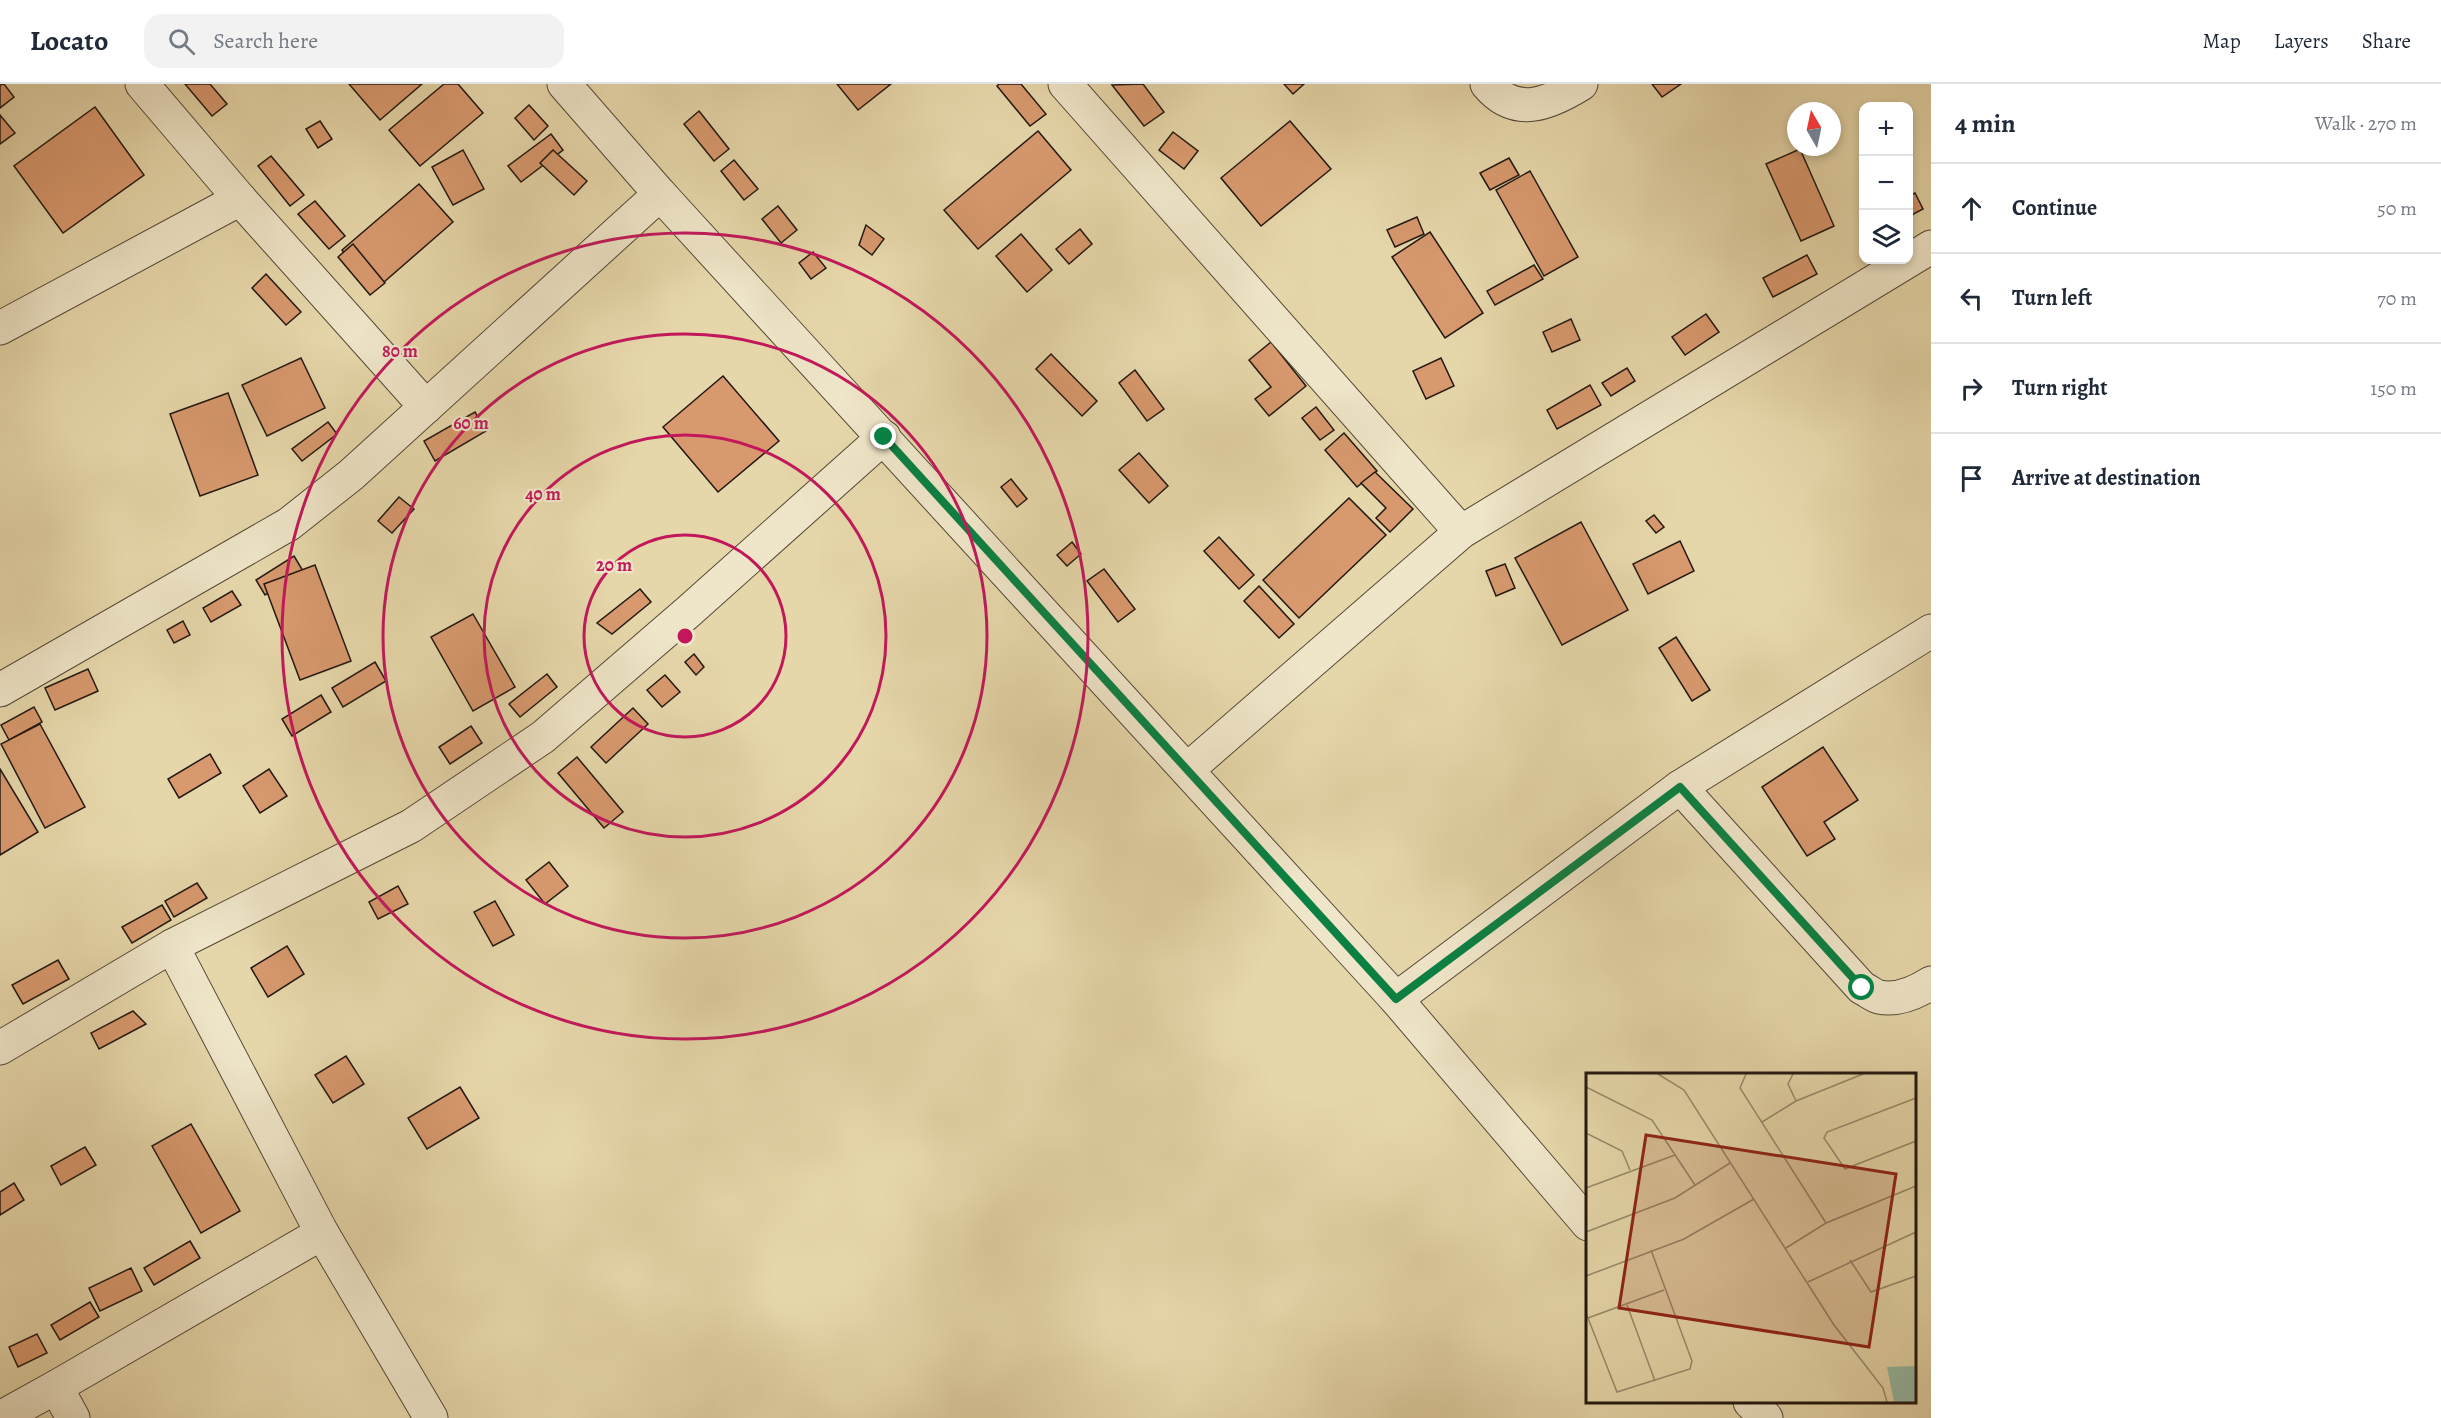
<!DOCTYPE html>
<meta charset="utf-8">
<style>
:root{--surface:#fff;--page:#f2f2f3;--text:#1f2937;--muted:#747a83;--line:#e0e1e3}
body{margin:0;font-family:Alegreya,serif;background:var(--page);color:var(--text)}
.controls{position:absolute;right:18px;top:18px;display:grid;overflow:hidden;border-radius:12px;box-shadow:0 3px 9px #0003}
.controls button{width:54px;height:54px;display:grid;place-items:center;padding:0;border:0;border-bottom:2px solid var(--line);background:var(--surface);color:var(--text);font:30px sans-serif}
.compass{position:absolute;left:1787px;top:18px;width:54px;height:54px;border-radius:50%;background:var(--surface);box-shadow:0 3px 9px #0003;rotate:351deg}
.stop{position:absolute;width:18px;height:18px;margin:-14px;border:4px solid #0b8043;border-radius:50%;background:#fff}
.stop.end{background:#0b8043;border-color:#fff;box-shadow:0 2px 6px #0008}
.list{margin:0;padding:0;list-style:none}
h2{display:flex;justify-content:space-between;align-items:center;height:78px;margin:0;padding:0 24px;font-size:26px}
h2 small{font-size:20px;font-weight:400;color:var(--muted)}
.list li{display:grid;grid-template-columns:39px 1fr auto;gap:18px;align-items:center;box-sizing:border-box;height:90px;padding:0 24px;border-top:2px solid var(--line)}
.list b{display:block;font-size:22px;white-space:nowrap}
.list em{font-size:20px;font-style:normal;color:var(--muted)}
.icon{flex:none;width:33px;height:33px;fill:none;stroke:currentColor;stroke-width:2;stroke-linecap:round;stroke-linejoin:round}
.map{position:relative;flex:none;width:1931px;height:1334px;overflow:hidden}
header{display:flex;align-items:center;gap:36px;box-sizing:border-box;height:84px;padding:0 30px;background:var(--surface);border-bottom:2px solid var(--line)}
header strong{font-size:28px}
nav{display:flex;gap:33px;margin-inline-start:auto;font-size:21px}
.search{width:420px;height:54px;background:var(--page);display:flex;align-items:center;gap:15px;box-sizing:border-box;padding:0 21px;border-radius:18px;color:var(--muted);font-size:22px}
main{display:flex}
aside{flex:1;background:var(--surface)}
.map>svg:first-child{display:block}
.building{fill:#d8996e;stroke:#231811;stroke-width:1.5}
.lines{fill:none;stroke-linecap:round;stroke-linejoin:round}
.minor-casing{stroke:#544837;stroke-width:35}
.minor{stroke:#efe5c8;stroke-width:33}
.route{stroke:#0b8043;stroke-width:8}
.ring{fill:none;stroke:#c2185b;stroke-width:3}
.inset-road{fill:none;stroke:#988b6d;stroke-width:1.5}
.view{fill:#8f2418;fill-opacity:0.15;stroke:#8f2418;stroke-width:3}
.inset-edge{fill:none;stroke:#231811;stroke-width:3}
.centre{fill:#c2185b;stroke:#efe5c8;stroke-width:3}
.ring-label{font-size:18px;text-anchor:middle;font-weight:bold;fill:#c2185b;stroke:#efe5c8;stroke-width:4.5;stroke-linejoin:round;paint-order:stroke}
</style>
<header>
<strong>Locato</strong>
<div class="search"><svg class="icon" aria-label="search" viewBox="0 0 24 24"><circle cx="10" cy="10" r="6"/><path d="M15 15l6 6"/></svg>Search here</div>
<nav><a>Map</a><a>Layers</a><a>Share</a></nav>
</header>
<main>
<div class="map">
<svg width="1931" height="1334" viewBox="0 0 1931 1334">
<rect width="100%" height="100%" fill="#e6d7aa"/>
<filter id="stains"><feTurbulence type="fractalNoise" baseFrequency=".00333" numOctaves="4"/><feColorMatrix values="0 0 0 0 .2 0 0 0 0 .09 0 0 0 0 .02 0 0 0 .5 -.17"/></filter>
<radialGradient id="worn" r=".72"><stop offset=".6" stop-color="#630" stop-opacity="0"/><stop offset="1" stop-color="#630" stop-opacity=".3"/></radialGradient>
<!-- building -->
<g class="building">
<polygon points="4,0 14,13 0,24 0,1"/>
<polygon points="185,0 210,0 227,20 212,32"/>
<polygon points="349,0 422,0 380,36"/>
<polygon points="444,0 458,0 483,29 420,82 389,46"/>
<polygon points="837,0 891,0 858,26"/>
<polygon points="999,0 1021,0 1046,30 1030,42 997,2"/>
<polygon points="1143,0 1164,28 1144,42 1112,1"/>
<polygon points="1284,0 1304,0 1293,10"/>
<polygon points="1652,0 1681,0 1662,13"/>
<polygon points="529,21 548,42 534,56 515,34"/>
<polygon points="95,23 144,91 63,149 14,82"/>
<polygon points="699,27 729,65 714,77 684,40"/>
<polygon points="0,31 15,49 0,60"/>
<polygon points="320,37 332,55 318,64 306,45"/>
<polygon points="1290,37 1331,85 1261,142 1221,94"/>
<polygon points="1038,47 1071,86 978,165 944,126"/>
<polygon points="1173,48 1198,67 1184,85 1159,66"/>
<polygon points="551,50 563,66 521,98 508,82"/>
<polygon points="1800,65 1834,142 1801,157 1766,80"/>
<polygon points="463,66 484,105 453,121 432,83"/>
<polygon points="553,66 587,97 574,111 540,79"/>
<polygon points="271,72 304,111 290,122 258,82"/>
<polygon points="1509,74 1519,91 1490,106 1480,89"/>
<polygon points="734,76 758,105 744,116 721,87"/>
<polygon points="1530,87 1578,173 1544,192 1496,106"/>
<polygon points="419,100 453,138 376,205 342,166"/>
<polygon points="1915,109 1923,125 1908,133 1908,112"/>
<polygon points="315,117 345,152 329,165 298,130"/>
<polygon points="778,122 797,146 781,159 762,135"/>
<polygon points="1417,133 1424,150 1395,163 1387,146"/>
<polygon points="866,141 884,155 872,171 859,161"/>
<polygon points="1080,145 1092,160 1069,180 1056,165"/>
<polygon points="1430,148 1483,229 1445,254 1392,173"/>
<polygon points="1021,150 1052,186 1027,208 996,172"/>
<polygon points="353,160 385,199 370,211 338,173"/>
<polygon points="813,168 826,184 811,195 799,179"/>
<polygon points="1807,171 1817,190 1773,213 1763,194"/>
<polygon points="1534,181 1543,195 1495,221 1487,207"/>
<polygon points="266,190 301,228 286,241 252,204"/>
<polygon points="1706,230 1719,248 1685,271 1672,253"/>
<polygon points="1571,235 1580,256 1552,268 1543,248"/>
<polygon points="1271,258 1306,302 1269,332 1255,315 1271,303 1249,276"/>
<polygon points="1051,270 1097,317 1082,332 1036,285"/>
<polygon points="301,274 325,324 267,352 242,301"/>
<polygon points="1441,274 1454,302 1426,315 1413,287"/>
<polygon points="1627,284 1635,297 1611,312 1602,299"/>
<polygon points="1135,286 1164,325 1147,337 1119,299"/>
<polygon points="723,292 779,357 718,408 663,343"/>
<polygon points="1590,301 1601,321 1557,345 1547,326"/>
<polygon points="228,309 258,391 200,412 170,330"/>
<polygon points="1316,323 1334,346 1320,356 1302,334"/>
<polygon points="475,328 486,347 435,377 424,357"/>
<polygon points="328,338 337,350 302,377 292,365"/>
<polygon points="1344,349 1377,387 1357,403 1325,366"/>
<polygon points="1139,369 1168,402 1149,419 1119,386"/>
<polygon points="1375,388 1413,425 1390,448 1376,434 1386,424 1361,399"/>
<polygon points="1011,395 1027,415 1017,423 1001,403"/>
<polygon points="399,413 414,425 392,449 378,437"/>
<polygon points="1349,414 1386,451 1299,534 1263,496"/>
<polygon points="1654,431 1664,443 1656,449 1646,437"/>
<polygon points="1581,438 1628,526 1562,561 1515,474"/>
<polygon points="1219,453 1254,491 1239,505 1204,467"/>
<polygon points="1680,457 1694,487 1648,510 1633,480"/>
<polygon points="1072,458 1081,470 1067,482 1057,471"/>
<polygon points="294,472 303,487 265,511 256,496"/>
<polygon points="1505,480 1515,504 1496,512 1486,487"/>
<polygon points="315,481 351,577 300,596 264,500"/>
<polygon points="1104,485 1135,525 1118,538 1087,497"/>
<polygon points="1259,502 1294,540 1279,554 1244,517"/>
<polygon points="640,505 651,518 612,550 597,539"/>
<polygon points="232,507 241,521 211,538 203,524"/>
<polygon points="473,530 515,603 473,627 431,553"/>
<polygon points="183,537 190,551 174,559 167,546"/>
<polygon points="1676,553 1710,606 1692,617 1659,564"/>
<polygon points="694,570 704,583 696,591 685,578"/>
<polygon points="375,578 386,597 343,623 332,604"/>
<polygon points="88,585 98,607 55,626 45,604"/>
<polygon points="547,590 557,603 520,633 509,620"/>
<polygon points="665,591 680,608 662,623 647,606"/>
<polygon points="321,611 331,628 292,652 282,635"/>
<polygon points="34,623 42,638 9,656 1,641"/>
<polygon points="633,624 648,640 606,679 591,663"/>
<polygon points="40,640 85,723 45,744 1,660"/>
<polygon points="471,642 482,659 450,680 439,663"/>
<polygon points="1823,663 1858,716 1824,738 1835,755 1807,772 1762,703"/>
<polygon points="210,670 221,689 179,714 168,695"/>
<polygon points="577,673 623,728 604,744 558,689"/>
<polygon points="0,685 38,748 0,771"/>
<polygon points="269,685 287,712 260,729 243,702"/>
<polygon points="549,778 568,802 545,820 526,796"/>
<polygon points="197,799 207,814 174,833 165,817"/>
<polygon points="398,802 408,820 378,835 369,818"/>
<polygon points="495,817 514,851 493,862 474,828"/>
<polygon points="162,821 171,836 132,859 122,843"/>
<polygon points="287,862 304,890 268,913 251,884"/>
<polygon points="58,876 69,895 23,920 12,901"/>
<polygon points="133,927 146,940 99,965 91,949"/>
<polygon points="346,972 364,1000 333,1019 315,991"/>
<polygon points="460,1003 479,1034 427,1065 408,1034"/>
<polygon points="191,1040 240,1127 201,1149 152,1062"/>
<polygon points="85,1063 96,1081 61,1101 51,1082"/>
<polygon points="14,1099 24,1116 0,1131 0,1108"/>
<polygon points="190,1157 200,1174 154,1201 144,1184"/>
<polygon points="131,1184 142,1207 100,1227 89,1204"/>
<polygon points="90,1218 99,1233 60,1256 51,1241"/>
<polygon points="37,1250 47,1269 18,1283 9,1263"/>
</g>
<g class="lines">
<!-- minor casing -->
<g class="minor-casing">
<g id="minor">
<polyline points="142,0 240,115 426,323"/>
<polyline points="564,0 660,110 1396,915 1588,1140"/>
<polyline points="1065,0 1461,448"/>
<path d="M1487,0C1516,35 1550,19 1581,0"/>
<polyline points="0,244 240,115"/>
<polyline points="0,606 289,440 351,391 660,110"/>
<polyline points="1187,686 1461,448 1931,163"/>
<path d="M1680,703L1862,904C1867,906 1874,912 1879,913C1897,917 1917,908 1931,899"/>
<polyline points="172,862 322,1149 431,1334"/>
<polyline points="1396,915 1680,703 1931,547"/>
<polyline points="0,964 172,862 411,742 543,653 688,528 884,353"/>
<polyline points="56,1303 73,1334"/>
<polyline points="1750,1318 1766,1334"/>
<polyline points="0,1334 56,1303 322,1149"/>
</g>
</g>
<!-- minor -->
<use href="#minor" class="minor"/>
</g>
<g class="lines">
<!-- route -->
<polyline class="route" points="884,353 1396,915 1680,703 1862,904"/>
</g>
<!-- distance rings -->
<g class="ring">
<circle cx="685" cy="552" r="101"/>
<circle cx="685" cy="552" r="201"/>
<circle cx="685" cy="552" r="302"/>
<circle cx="685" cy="552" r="403"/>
</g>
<!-- overview -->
<g transform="translate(1586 989)">
<rect width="330" height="330" fill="#e6d7aa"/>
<path d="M330,293V329H308L301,294Z" fill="#97baa5"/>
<path class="inset-road" d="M72,1L98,17L248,252L297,315L301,329M160,1L154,15L240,150M207,1L202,11L210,28M0,14L66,47L109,112M330,25L241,59L238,65L259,96L330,68M176,49L210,28L277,1M0,60L36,78L44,97M0,115L89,82M0,159L89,125L144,90M200,175L240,150L330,113M264,187L285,219L330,203M0,203L98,166L168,126M222,209L330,159M41,232L69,308M0,240L31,319L104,296L106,288L65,177M2,245L78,217"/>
<path class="view" d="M60,62L310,101L283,274L33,235Z"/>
<rect width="330" height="330" class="inset-edge"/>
</g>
<circle cx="685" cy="552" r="9" class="centre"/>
<g class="ring-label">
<text x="400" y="273">80 m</text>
<text x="471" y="345">60 m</text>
<text x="543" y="416">40 m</text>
<text x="614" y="487">20 m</text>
</g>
<rect width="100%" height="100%" filter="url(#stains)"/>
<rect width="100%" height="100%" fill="url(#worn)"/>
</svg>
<div class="controls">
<button>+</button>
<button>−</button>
<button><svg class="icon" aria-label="layers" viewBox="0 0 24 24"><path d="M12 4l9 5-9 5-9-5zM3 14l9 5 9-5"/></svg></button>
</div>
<svg class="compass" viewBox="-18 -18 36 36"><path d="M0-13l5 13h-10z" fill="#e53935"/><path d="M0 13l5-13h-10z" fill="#747a83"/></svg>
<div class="stop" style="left:1862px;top:904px"></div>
<div class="stop end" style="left:884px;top:353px"></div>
</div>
<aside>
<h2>4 min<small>Walk · 270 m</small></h2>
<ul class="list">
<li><svg class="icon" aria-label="ahead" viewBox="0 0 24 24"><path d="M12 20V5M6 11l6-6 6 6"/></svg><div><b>Continue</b></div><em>50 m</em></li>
<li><svg class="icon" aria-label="left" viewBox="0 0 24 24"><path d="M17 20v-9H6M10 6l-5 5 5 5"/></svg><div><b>Turn left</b></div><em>70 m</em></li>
<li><svg class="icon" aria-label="right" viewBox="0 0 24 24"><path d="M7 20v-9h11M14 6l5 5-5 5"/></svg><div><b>Turn right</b></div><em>150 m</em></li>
<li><svg class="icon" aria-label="arrive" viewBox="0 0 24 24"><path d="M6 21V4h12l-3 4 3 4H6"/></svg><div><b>Arrive at destination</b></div></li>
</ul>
</aside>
</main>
